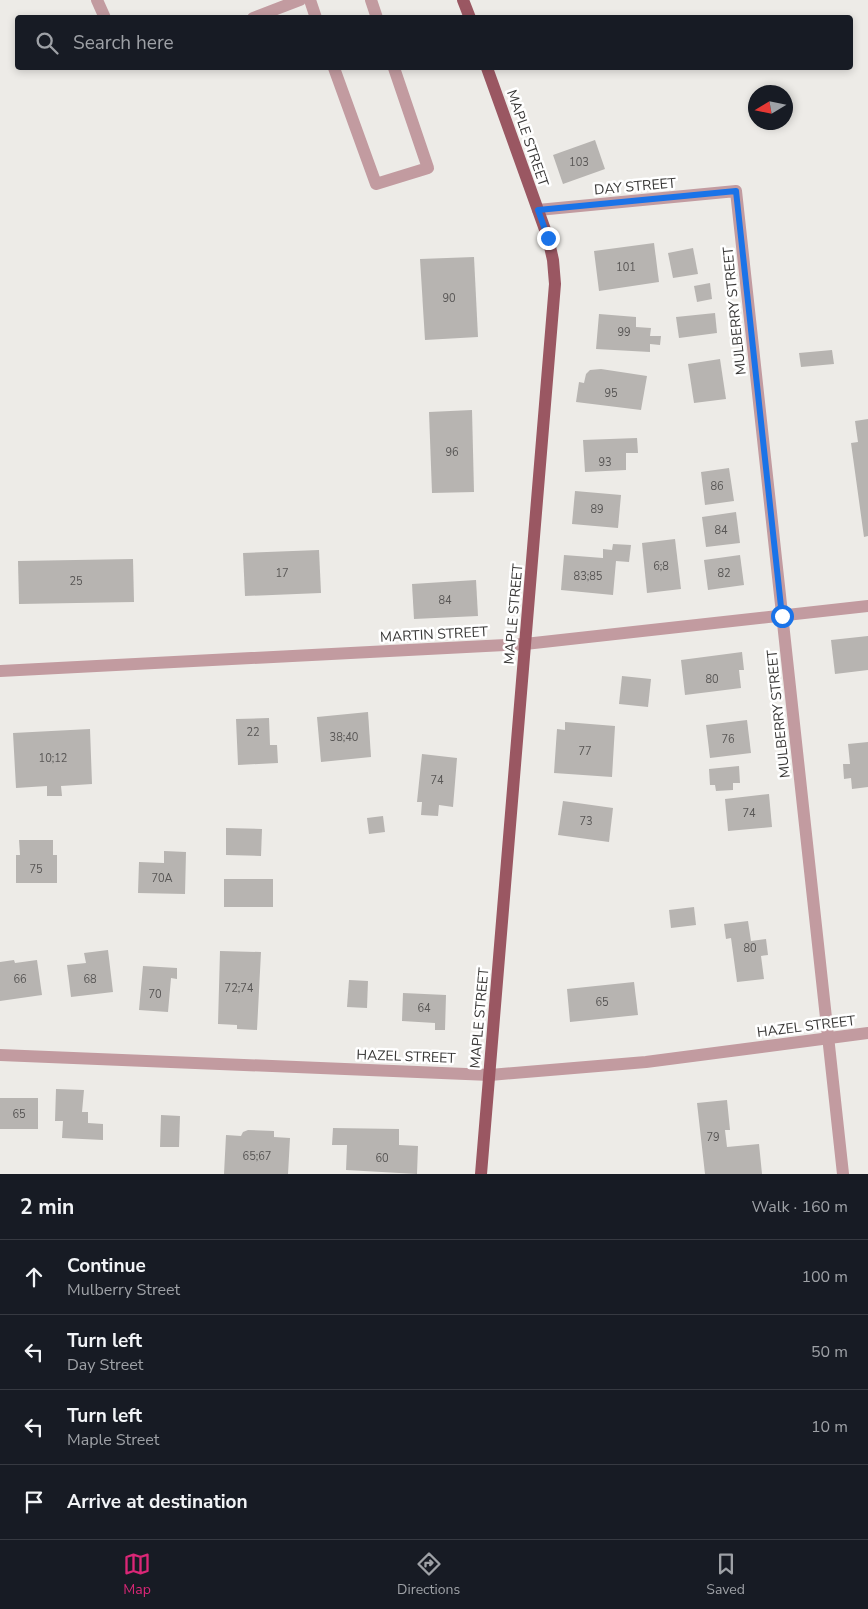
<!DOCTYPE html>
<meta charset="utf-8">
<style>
:root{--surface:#171b24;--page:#242831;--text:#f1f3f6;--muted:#9ea1a6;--line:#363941;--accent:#db2777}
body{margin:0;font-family:"Nunito Sans",sans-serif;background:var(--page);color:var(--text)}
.compass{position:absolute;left:748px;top:85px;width:45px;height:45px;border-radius:50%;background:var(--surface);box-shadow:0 2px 8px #0003;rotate:260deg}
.stop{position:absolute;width:15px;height:15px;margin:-11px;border:4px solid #1a73e8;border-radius:50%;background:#fff}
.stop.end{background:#1a73e8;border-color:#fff;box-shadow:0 1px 5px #0008}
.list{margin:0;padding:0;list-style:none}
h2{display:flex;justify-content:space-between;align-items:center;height:65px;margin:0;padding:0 20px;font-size:21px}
h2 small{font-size:16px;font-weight:400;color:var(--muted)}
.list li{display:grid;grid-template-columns:32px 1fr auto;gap:15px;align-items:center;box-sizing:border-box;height:75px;padding:0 20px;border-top:1px solid var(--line)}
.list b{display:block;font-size:19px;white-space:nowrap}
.list p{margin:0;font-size:16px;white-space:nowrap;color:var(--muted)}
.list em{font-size:16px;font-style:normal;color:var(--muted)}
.icon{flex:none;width:28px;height:28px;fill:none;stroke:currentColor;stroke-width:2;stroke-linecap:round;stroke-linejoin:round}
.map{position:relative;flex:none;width:868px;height:1174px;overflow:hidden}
.search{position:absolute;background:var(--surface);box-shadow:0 2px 8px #0003;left:15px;right:15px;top:15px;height:55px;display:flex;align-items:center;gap:12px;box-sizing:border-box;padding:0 18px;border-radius:5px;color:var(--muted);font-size:19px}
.sheet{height:365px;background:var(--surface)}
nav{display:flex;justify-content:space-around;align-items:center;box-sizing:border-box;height:70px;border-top:1px solid var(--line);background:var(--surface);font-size:14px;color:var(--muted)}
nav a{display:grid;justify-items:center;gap:2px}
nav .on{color:var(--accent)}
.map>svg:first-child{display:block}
.building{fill:#b7b4b1}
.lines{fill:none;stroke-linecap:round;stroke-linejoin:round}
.minor{stroke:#c29ba0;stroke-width:12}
.major{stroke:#9a5762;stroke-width:12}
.route{stroke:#1a73e8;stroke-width:6}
.labels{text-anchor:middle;stroke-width:5;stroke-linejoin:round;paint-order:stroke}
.number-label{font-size:11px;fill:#585655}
.street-label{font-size:14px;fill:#383736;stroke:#fff}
</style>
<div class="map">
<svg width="868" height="1174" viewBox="0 0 868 1174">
<rect width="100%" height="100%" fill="#edebe7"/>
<!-- building -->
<g class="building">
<polygon points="595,140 605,169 563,184 553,155"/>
<polygon points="654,243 659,282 599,291 594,251"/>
<polygon points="693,248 698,274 673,278 668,253"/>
<polygon points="474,257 478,337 425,340 420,259"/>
<polygon points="710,283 712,299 697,302 694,286"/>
<polygon points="715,313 717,333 679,338 676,317"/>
<polygon points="599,314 636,317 636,327 651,328 650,336 661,336 660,345 650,344 650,352 596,349"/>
<polygon points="832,350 834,364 801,367 799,353"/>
<polygon points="720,359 726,399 694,403 688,364"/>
<polygon points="601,369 647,376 641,410 576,402 579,382 584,383 586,374 590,370"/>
<polygon points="472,410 474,492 432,493 429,412"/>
<polygon points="868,419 868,536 864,537 851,443 858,442 855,421"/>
<polygon points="637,438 638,453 626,453 626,470 585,472 583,440"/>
<polygon points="729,468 734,501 705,505 701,472"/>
<polygon points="575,491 621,495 618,528 572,524"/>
<polygon points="736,512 740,543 706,547 702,517"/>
<polygon points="675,539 681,589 647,593 642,543"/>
<polygon points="613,544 631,545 629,562 616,561 613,595 561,590 564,555 603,558 603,549 612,550"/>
<polygon points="319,550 321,593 245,596 243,553"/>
<polygon points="740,555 744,585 708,590 704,560"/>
<polygon points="133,559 134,602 19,604 18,561"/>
<polygon points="476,580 478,616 414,619 412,584"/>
<polygon points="868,636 868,670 835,674 831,640"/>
<polygon points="742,652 744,670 739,670 741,688 685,695 681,660"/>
<polygon points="622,676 651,679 648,707 619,704"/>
<polygon points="368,712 371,757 321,762 317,717"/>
<polygon points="269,718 270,745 277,745 278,763 238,765 236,719"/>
<polygon points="747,720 751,753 710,758 706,725"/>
<polygon points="565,722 615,726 612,777 554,773 557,729 565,730"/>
<polygon points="90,729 92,784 61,786 62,796 47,796 47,786 16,788 13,733"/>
<polygon points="868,742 868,787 852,789 851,778 844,779 843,764 850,764 848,744"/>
<polygon points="422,754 457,758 453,807 439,805 438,816 421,815 422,802 417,802"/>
<polygon points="739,766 740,783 733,783 733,790 716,791 715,785 710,785 709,769"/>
<polygon points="769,794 772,827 728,831 725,799"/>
<polygon points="563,801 613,808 609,842 558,835"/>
<polygon points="383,816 385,832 369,834 367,818"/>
<polygon points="226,828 262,829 261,856 226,855"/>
<polygon points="19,840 53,840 53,855 57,855 57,883 16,883 16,855 20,855"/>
<polygon points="164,851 186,852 185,894 138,893 139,862 164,863"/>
<rect x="224" y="879" width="49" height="28"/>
<polygon points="694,907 696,925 671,928 669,910"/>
<polygon points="748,921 751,941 766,939 768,955 761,956 764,979 737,982 731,938 726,939 724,924"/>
<polygon points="108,950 113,992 71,997 67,965 86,963 84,953"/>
<polygon points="220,951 261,952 257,1030 237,1029 237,1025 218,1024"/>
<polygon points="14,960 15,963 37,960 42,995 0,1001 0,962"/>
<polygon points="143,966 177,968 177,979 171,978 168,1012 139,1010"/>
<polygon points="349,980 368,981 367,1008 347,1007"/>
<polygon points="634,982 638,1015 570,1022 567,989"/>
<polygon points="403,993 446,995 445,1030 435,1030 435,1023 402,1021"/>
<polygon points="56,1089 84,1090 82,1112 88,1112 88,1123 103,1124 103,1140 62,1138 63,1121 55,1121"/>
<rect x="0" y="1098" width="38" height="31"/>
<polygon points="727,1100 730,1130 725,1130 727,1147 759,1144 762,1174 705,1174 697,1103"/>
<polygon points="161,1115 180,1116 179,1147 160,1147"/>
<polygon points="333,1128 399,1129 399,1145 418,1146 417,1174 346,1170 347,1145 332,1145"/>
<polygon points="248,1130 274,1131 274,1137 290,1138 288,1174 224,1174 226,1135 241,1136 243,1132"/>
</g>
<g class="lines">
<!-- minor -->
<g class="minor">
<polyline points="97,0 105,18"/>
<polyline points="310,0 316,18"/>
<polyline points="371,0 377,18"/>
<polyline points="253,18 300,0"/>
<polyline points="334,68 376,184 428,168 394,68"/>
<polyline points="538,210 736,191 843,1174"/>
<polyline points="0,671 525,644 868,606"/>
<polyline points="0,1055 490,1075 646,1062 868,1033"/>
</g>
<!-- major -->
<g class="major">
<polyline points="463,0 470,18"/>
<polyline points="481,1174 555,284 553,260 548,238 487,68"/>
</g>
</g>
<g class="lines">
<!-- route -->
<polyline class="route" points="548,238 538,210 736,191 782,616"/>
</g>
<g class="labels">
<!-- number labels -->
<g class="number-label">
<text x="579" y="166">103</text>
<text x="626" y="271">101</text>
<text x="449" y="302">90</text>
<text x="624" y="336">99</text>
<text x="611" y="397">95</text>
<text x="452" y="456">96</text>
<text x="605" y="466">93</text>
<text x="717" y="490">86</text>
<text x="597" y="513">89</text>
<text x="721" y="534">84</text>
<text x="661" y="570">6;8</text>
<text x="282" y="577">17</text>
<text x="724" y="577">82</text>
<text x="588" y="580">83;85</text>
<text x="76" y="585">25</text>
<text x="445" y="604">84</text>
<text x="712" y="683">80</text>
<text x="253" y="736">22</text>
<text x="344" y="741">38;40</text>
<text x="728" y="743">76</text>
<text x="585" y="755">77</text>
<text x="53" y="762">10;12</text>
<text x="437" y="784">74</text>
<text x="749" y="817">74</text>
<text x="586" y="825">73</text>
<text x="36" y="873">75</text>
<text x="162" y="882">70A</text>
<text x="750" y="952">80</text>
<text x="20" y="983">66</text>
<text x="90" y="983">68</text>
<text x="239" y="992">72;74</text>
<text x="155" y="998">70</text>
<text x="602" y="1006">65</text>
<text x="424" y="1012">64</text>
<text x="19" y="1118">65</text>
<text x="713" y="1141">79</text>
<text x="257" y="1160">65;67</text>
<text x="382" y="1162">60</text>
</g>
<!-- street labels -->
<g class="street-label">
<text transform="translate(528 138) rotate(71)" y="5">MAPLE STREET</text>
<text transform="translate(635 186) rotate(-5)" y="5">DAY STREET</text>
<text transform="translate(734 311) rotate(-96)" y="5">MULBERRY STREET</text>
<text transform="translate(513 614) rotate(-85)" y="5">MAPLE STREET</text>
<text transform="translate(434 634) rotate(-3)" y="5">MARTIN STREET</text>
<text transform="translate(778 714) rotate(-96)" y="5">MULBERRY STREET</text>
<text transform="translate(479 1018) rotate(-85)" y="5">MAPLE STREET</text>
<text transform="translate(806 1026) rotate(-7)" y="5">HAZEL STREET</text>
<text transform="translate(406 1056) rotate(2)" y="5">HAZEL STREET</text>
</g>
</g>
</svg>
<svg class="compass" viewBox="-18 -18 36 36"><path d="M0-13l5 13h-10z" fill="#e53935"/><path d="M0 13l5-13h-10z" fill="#9ea1a6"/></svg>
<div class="stop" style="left:782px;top:616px"></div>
<div class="stop end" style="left:548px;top:238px"></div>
<div class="search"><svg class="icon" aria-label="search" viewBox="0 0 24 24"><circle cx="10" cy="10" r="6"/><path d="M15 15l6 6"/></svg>Search here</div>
</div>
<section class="sheet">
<h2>2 min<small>Walk · 160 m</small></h2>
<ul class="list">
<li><svg class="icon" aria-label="ahead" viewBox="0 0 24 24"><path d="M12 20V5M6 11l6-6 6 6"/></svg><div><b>Continue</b><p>Mulberry Street</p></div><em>100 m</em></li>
<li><svg class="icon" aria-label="left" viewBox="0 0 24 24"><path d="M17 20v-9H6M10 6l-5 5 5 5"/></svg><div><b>Turn left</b><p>Day Street</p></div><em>50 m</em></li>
<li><svg class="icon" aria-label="left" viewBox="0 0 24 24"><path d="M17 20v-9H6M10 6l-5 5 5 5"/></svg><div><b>Turn left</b><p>Maple Street</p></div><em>10 m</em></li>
<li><svg class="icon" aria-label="arrive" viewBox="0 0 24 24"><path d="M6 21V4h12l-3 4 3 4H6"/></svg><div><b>Arrive at destination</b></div></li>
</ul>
</section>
<nav>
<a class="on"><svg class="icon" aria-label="map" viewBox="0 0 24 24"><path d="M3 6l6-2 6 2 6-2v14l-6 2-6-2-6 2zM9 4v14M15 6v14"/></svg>Map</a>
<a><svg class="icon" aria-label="directions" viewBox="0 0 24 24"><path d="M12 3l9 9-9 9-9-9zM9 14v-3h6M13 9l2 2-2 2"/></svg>Directions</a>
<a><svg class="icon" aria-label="saved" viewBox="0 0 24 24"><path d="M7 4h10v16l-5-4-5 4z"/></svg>Saved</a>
</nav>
